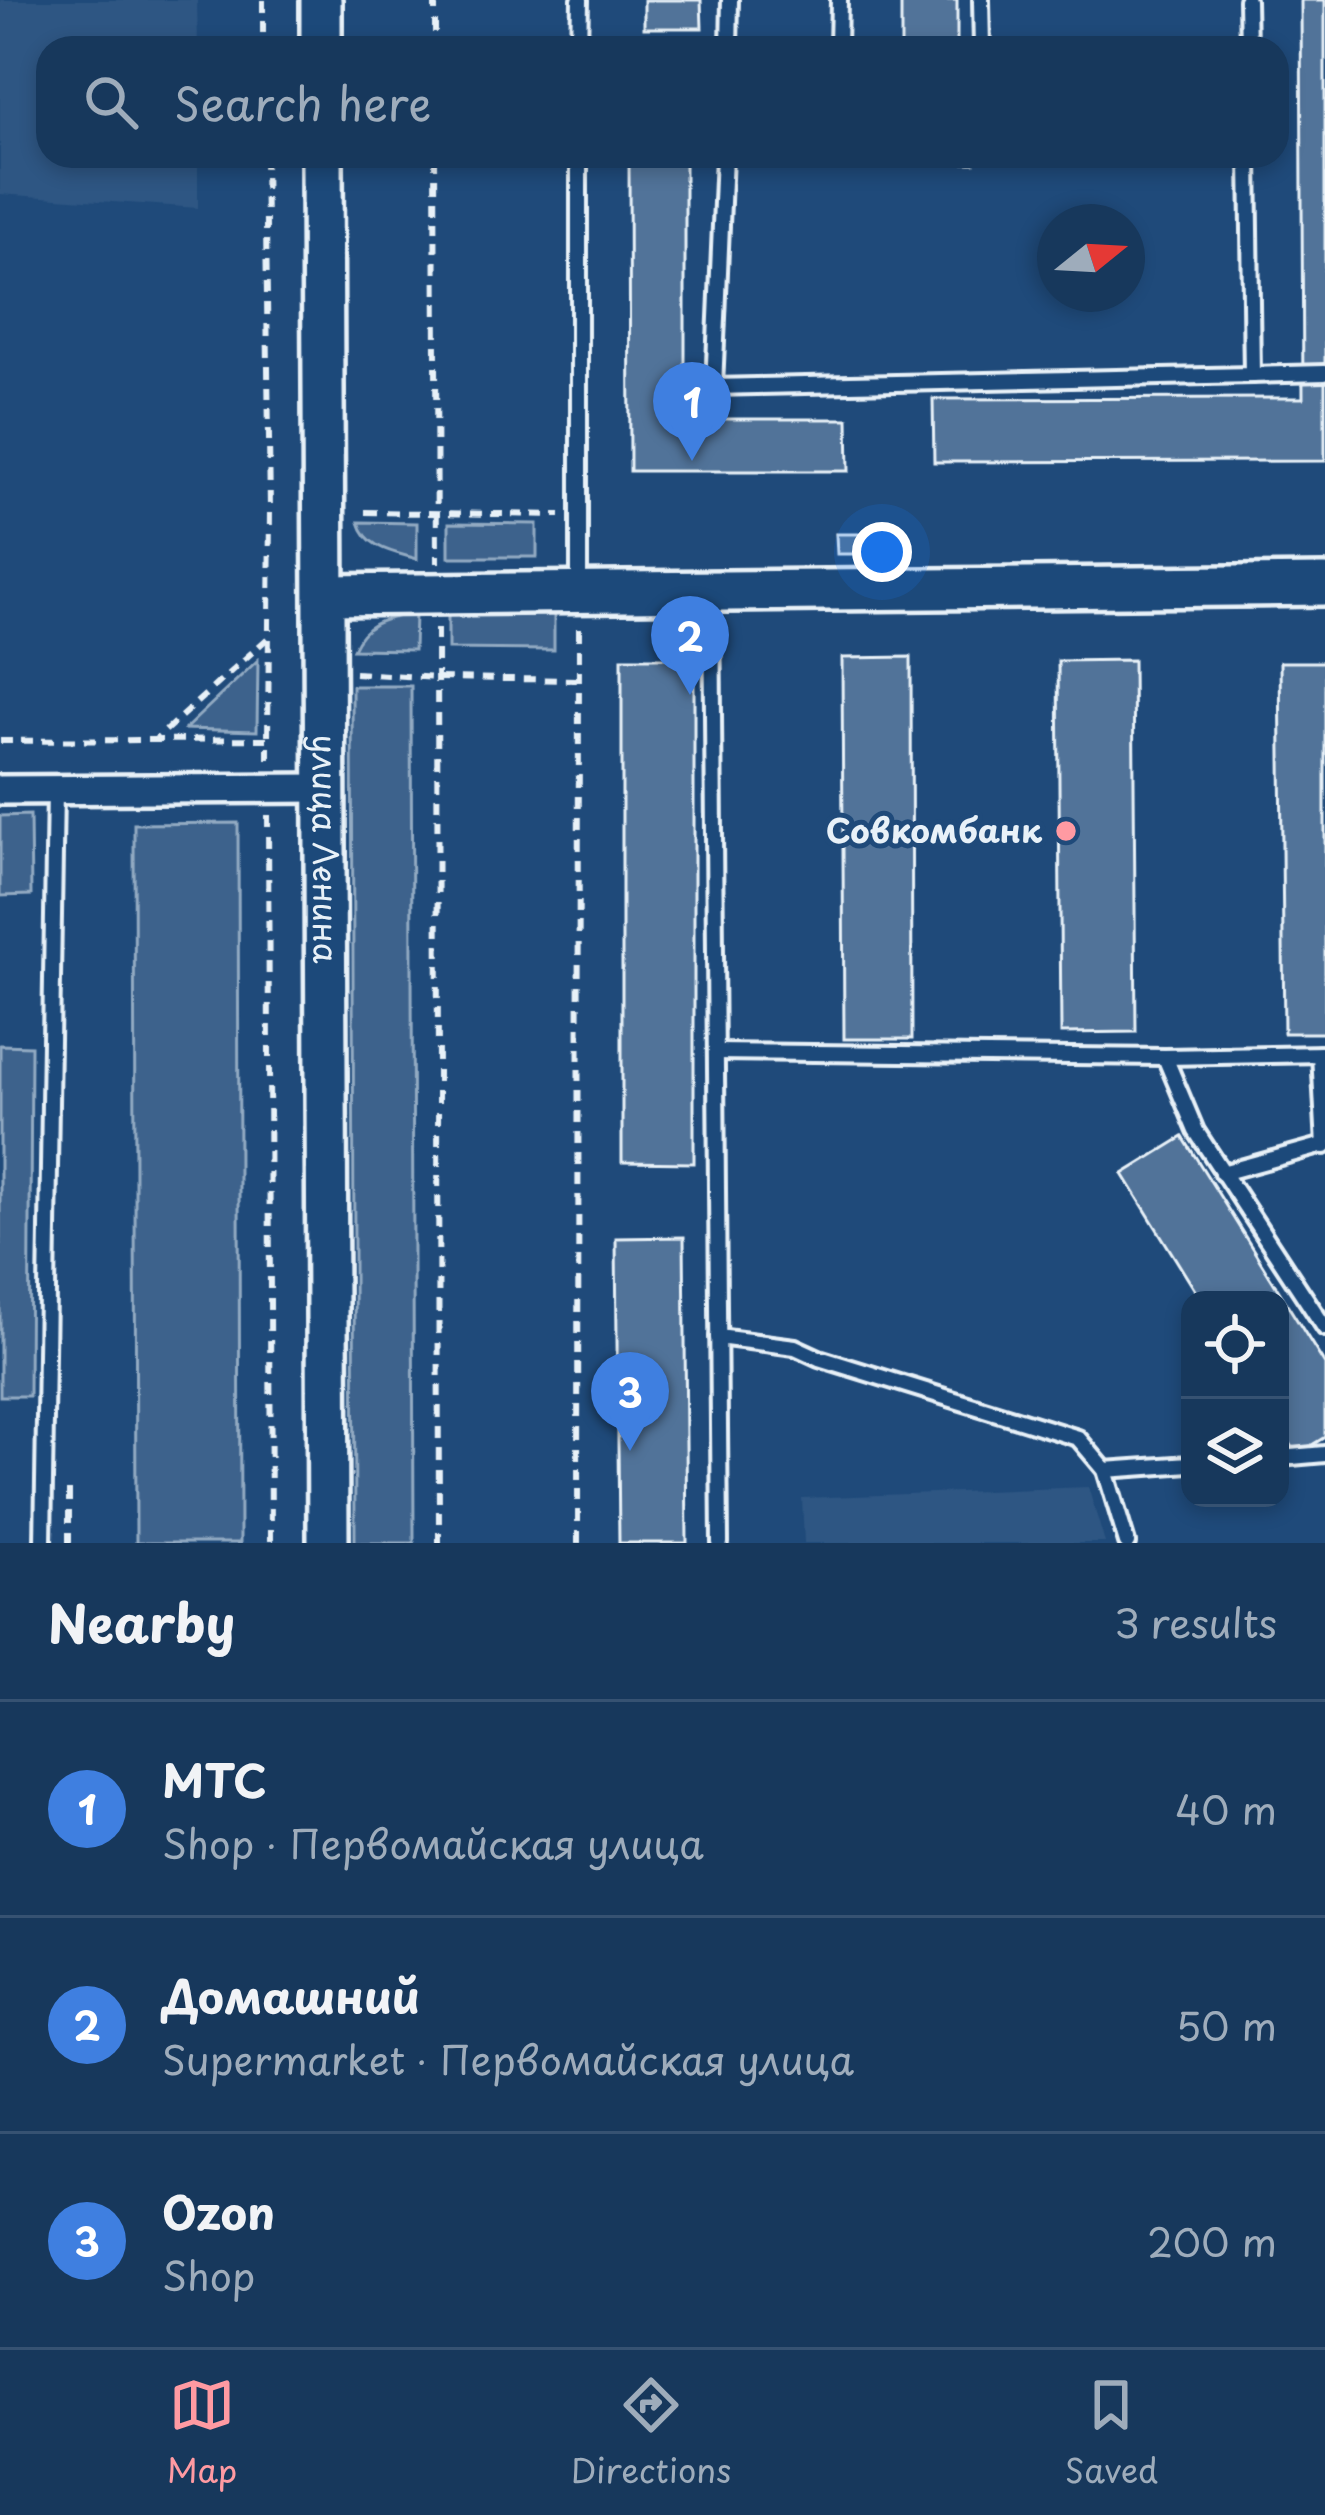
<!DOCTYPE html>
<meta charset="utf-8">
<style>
:root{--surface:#17385c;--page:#244365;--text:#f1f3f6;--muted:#9eacbb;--line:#365272;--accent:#ff9aa2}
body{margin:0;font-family:"Playpen Sans",sans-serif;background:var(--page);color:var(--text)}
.controls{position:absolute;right:36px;bottom:36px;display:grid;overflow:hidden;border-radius:24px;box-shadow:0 6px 18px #0003}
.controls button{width:108px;height:108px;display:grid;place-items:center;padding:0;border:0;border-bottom:3px solid var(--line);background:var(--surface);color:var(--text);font:60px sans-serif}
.compass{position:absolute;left:1037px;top:204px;width:108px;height:108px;border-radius:50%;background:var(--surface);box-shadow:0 6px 18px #0003;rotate:72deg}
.you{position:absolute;left:882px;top:552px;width:42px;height:42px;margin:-30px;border:9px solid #fff;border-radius:50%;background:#1a73e8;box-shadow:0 0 0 18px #1a73e833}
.badge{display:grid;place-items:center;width:78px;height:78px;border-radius:50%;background:var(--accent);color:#fff;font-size:39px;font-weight:700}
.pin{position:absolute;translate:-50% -99px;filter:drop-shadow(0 3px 6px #0008)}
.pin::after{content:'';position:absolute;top:63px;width:42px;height:36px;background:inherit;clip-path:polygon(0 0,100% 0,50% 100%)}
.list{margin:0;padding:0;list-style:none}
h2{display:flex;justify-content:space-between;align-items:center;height:156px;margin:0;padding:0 48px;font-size:51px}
h2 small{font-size:39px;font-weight:400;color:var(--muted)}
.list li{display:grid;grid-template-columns:78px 1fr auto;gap:36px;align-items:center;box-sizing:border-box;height:216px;padding:0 48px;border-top:3px solid var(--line)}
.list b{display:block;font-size:45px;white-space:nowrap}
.list p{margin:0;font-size:39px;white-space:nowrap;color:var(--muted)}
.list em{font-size:39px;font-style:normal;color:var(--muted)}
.icon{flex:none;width:66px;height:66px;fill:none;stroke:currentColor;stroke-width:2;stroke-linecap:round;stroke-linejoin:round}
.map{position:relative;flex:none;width:1325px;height:1543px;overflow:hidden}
.search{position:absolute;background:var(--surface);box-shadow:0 6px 18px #0003;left:36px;right:36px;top:36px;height:132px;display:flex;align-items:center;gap:30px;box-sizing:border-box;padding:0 42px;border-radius:36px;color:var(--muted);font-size:45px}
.sheet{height:804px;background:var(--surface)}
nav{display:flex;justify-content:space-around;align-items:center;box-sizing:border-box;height:168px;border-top:3px solid var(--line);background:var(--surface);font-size:33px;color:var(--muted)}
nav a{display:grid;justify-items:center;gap:6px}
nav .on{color:var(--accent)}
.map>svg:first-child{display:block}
.built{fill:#2e5683}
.green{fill:#3c628c;stroke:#92aac2;stroke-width:3}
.building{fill:#517399;stroke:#e8f1f8;stroke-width:3}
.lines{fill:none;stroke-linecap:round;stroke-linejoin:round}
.lane-casing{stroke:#e8f1f8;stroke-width:22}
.street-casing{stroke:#e8f1f8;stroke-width:36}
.secondary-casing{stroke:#e8f1f8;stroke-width:48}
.path{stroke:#e8f1f8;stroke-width:6;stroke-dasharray:12 9;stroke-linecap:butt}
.lane{stroke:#1f4a7a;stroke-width:14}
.street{stroke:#1f4a7a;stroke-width:27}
.secondary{stroke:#1f4a7a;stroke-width:39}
.poi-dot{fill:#ff9aa2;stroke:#1f4a7a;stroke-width:4.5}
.labels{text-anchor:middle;stroke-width:10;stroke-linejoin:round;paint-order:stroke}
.poi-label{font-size:33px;font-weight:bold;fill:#e8f1f8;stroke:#1f4a7a;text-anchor:end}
.street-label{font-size:33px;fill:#e8f1f8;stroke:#1f4a7a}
</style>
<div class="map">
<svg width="1325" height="1543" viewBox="0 0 1325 1543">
<rect width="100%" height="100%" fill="#1f4a7a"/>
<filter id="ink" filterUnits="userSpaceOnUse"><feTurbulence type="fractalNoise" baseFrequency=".00833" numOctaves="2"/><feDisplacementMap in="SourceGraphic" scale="24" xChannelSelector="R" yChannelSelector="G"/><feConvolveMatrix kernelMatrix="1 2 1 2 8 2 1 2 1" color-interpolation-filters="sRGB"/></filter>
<g filter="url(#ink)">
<!-- built -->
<g class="built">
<polygon points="0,0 197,0 198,48 48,48 48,156 198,156 198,208 0,194"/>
<polygon points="1088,1487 1105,1543 804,1543 802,1498"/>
</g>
<!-- green -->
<g class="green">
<path d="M359,522L417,523V559C393,552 367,549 359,522Z"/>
<polygon points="449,523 537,524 537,557 449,557"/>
<polygon points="448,611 554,612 554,650 448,649"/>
<path d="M415,613L414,650L353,649C366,620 387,619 415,613Z"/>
<polygon points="258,660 257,731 185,729"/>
<polygon points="352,686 411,686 414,1543 355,1543"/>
<polygon points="30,815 31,895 0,896 0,816"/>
<polygon points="238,823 240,1543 136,1543 134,824"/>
<polygon points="0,1045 31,1046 29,1396 0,1396"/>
</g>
<!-- building -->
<g class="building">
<polygon points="644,0 701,0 702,28 644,28"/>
<rect x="901" y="0" width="56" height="48"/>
<polygon points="1301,0 1325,0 1325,461 934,462 933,399 1303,398"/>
<polygon points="629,156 685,156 685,419 848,419 849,471 630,471"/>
<rect x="916" y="156" width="58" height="7"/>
<polygon points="836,534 876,534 876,554 837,554"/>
<polygon points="911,657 912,1039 844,1039 842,658"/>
<polygon points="622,658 694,658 694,1163 622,1162"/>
<polygon points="1133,660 1136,1032 1061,1033 1058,661"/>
<polygon points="1280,662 1325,662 1325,1033 1284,1033"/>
<polygon points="1183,1137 1325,1365 1325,1437 1297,1454 1280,1427 1280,1300 1201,1300 1123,1174"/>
<polygon points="684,1237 687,1543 619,1543 616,1238"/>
</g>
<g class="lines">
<!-- lane casing -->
<g class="lane-casing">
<g id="lane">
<polyline points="981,0 982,48"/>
<polyline points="1247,0 1248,48"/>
<polyline points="579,48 580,0"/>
<polyline points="729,48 730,0"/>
<polyline points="838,48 839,0"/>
<polyline points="724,156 714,387 1252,375 1249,156"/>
<polyline points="1252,375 1325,373"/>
<polyline points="579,587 579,156"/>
<polyline points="712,596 720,1543"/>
<polyline points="716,1052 1165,1057 1325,1054"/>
<polyline points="1320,1054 1325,1146"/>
<polyline points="1165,1057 1196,1131 1325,1328"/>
<polyline points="1222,1173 1324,1145"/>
<polyline points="718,1337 795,1347 819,1358 1078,1438 1105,1470 1127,1543"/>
<polyline points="1280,1458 1325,1454"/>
<polyline points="1105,1470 1190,1464"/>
<polyline points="43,1543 55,790"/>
</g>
</g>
<!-- street casing -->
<g class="street-casing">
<polyline id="street" points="0,790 325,788"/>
</g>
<!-- secondary casing -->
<g class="secondary-casing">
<g id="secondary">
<polyline points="321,0 321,48"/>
<path id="s1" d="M322,156L328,1543"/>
<polyline points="325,595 1325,585"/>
</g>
</g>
<!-- path -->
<g class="path">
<polyline points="263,0 263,48"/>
<polyline points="435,0 435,48"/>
<polyline points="265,156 270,509 268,739"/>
<polyline points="435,156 437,563"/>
<polyline points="365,512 560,515"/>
<polyline points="437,629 439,1543"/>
<polyline points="355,673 438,678 579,680"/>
<polyline points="0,741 155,740"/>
<polyline points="268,759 268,739 155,740 269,637"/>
<polyline points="268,815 271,1543"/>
<polyline points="69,1490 69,1543"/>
<polyline points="578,1543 579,623"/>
</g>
<!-- lane -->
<use href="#lane" class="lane"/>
<!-- street -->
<use href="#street" class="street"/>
<!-- secondary -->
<use href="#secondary" class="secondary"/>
</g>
</g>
<!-- markers -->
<circle class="poi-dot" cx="1066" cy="831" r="12"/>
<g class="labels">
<!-- poi labels -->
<g class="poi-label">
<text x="1042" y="843">Совкомбанк</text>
</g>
<!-- street labels -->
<g class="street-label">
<text dy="12" stroke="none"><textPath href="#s1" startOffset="693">улица Ленина</textPath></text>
</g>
</g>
</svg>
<div class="controls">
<button><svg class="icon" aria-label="locate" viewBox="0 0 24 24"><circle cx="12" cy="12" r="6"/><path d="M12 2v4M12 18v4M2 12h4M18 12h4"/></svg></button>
<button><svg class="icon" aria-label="layers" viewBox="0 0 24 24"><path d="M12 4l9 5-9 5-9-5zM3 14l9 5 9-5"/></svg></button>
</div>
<svg class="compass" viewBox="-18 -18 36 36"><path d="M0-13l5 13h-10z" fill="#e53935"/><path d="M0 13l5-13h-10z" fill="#9eacbb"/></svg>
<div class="you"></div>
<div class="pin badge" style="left:692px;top:461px;background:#3f7fe0">1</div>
<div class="pin badge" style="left:690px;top:695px;background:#3f7fe0">2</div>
<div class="pin badge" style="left:630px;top:1451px;background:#3f7fe0">3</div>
<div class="search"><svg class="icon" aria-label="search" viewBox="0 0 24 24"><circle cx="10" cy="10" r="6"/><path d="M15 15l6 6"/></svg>Search here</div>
</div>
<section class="sheet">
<h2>Nearby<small>3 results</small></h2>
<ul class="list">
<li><span class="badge" style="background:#3f7fe0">1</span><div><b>МТС</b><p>Shop · Первомайская улица</p></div><em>40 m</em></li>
<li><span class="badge" style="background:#3f7fe0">2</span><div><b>Домашний</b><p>Supermarket · Первомайская улица</p></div><em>50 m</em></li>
<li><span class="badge" style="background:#3f7fe0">3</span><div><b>Ozon</b><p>Shop</p></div><em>200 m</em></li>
</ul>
</section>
<nav>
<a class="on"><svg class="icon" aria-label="map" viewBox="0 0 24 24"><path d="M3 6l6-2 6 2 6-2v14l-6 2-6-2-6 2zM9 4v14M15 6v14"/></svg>Map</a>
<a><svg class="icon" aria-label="directions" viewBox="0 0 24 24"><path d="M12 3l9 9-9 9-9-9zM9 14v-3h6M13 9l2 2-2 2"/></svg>Directions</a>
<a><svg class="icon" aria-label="saved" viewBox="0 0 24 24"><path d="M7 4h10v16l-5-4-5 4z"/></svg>Saved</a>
</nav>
